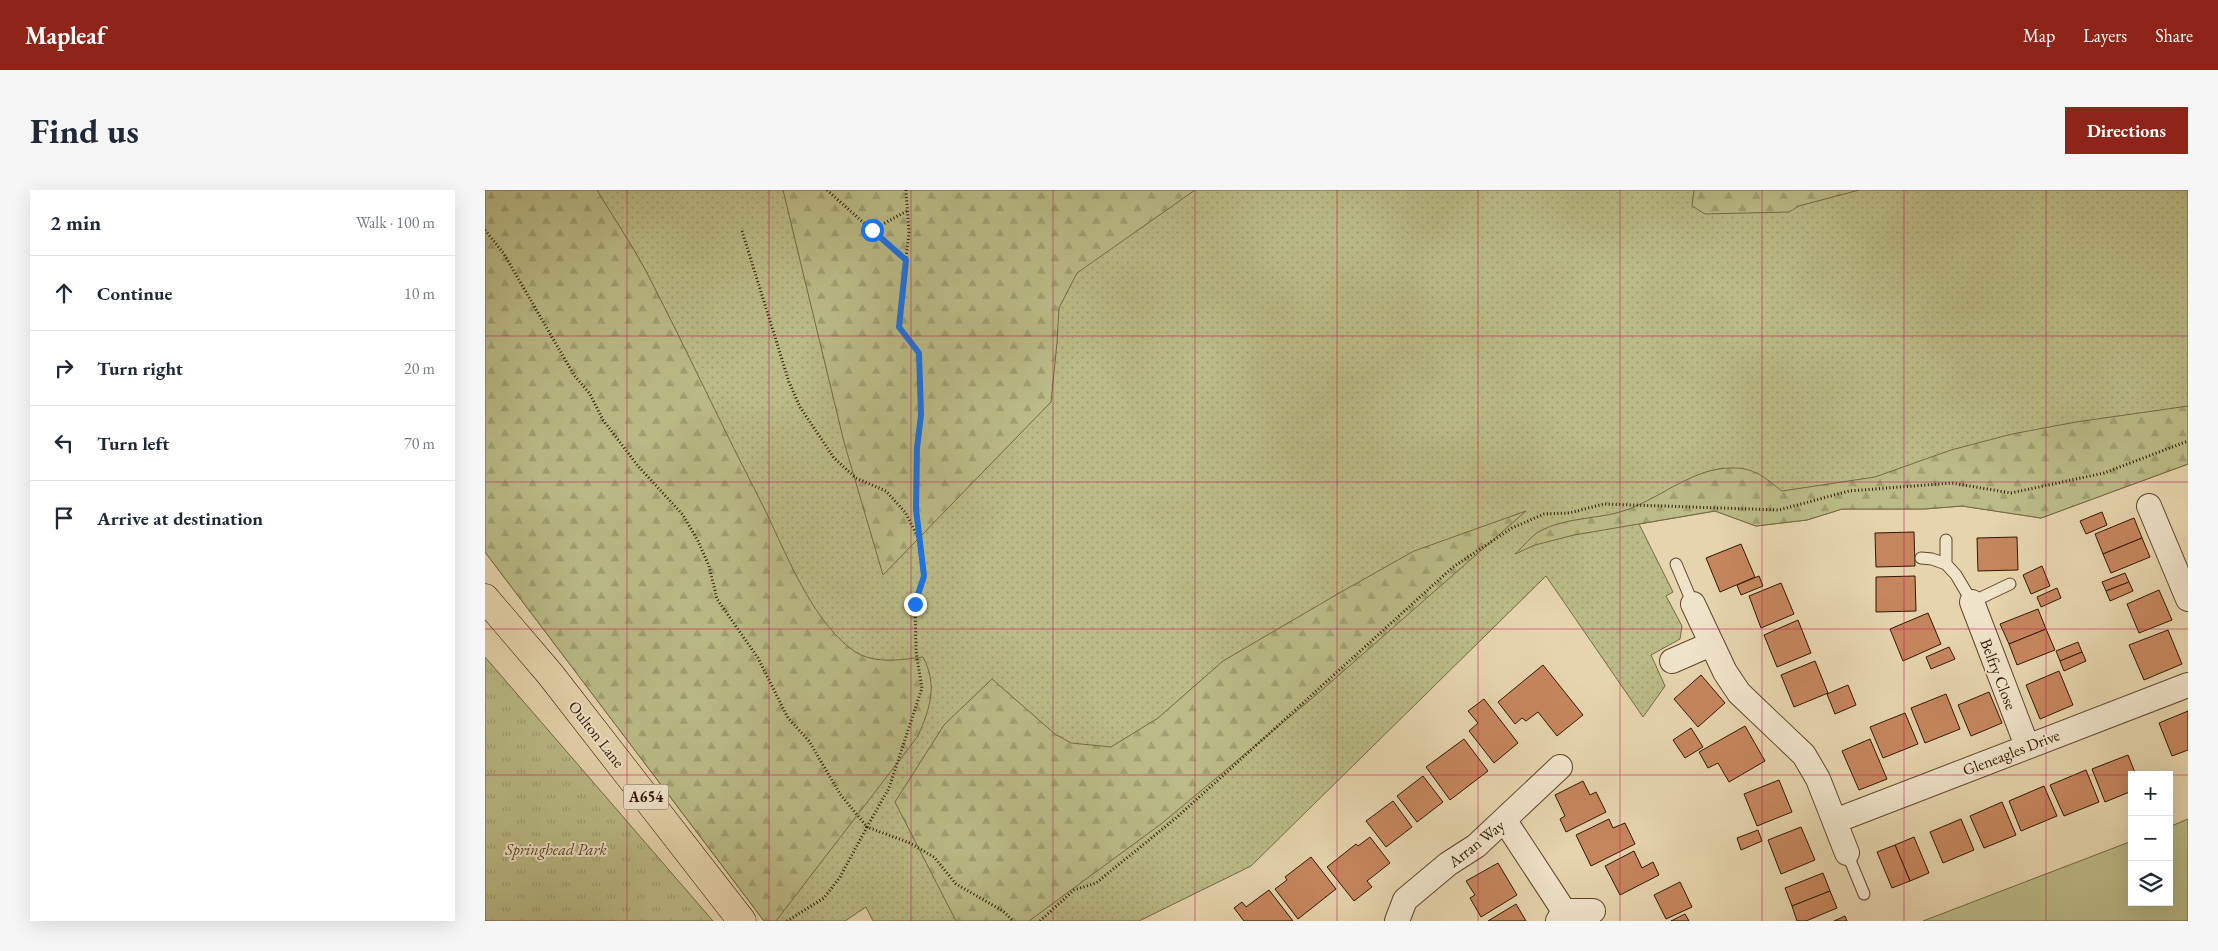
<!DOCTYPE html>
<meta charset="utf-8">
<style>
:root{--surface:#fff;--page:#f6f6f7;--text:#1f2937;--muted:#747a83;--line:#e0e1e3;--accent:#8f2418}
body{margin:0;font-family:"EB Garamond",serif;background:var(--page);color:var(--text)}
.controls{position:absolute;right:15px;bottom:15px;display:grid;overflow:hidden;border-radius:0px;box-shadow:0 5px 20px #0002}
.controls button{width:45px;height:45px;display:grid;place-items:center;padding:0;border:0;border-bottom:1px solid var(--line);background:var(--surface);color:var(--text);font:25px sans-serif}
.stop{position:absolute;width:15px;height:15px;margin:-11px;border:4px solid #1a73e8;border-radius:50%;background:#fff}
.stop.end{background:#1a73e8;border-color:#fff;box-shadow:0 1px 5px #0008}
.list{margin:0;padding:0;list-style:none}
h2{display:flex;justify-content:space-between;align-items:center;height:65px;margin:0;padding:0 20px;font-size:21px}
h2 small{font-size:16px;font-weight:400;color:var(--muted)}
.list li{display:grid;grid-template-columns:32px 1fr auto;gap:15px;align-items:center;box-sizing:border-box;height:75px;padding:0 20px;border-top:1px solid var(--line)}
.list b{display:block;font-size:19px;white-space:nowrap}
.list em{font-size:16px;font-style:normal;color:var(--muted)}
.icon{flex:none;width:28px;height:28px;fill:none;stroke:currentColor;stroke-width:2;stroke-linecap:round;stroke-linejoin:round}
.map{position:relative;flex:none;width:1703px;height:731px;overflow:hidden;border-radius:0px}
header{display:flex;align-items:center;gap:30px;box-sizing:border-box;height:70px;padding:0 25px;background:var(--accent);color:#fff}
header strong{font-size:24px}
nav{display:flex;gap:28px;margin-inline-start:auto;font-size:18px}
.intro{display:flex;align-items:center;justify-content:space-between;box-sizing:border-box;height:120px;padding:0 30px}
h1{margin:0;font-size:35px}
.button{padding:12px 22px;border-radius:0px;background:var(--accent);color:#fff;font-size:18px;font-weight:700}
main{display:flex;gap:30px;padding:0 30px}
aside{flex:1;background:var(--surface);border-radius:0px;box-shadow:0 5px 20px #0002}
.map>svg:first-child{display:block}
.grass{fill:url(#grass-dots);stroke:#766944}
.forest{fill:url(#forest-firs);stroke:#766944}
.park{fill:url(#park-tufts);stroke:#766944}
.garden{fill:#babb86;stroke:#766944}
.building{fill:#c6865d;stroke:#321701}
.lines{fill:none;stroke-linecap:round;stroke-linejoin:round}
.lane-casing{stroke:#5f462c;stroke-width:13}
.street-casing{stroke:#5f462c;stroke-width:26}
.primary-casing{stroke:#321701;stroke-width:29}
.path{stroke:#321701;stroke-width:3;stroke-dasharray:1 2.5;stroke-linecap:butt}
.lane{stroke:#efe3c9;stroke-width:11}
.street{stroke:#efe3c9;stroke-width:24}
.primary{stroke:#e6d4ac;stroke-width:28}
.route{stroke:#1a73e8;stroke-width:6}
.grid{fill:none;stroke:#c2185b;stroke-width:1;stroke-opacity:0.55}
.labels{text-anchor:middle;stroke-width:4;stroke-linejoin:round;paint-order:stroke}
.shield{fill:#efe3c9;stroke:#6b543d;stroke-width:1}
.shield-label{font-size:15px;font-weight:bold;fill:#321701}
.street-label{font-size:16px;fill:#321701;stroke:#efe3c9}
.park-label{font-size:16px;font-style:italic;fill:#5b4829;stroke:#efe3c9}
</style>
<header>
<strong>Mapleaf</strong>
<nav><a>Map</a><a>Layers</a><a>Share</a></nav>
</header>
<div class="intro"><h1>Find us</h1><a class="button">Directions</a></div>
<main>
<aside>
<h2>2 min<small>Walk · 100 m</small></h2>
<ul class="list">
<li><svg class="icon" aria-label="ahead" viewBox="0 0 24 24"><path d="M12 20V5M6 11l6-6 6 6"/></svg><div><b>Continue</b></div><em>10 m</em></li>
<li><svg class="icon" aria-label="right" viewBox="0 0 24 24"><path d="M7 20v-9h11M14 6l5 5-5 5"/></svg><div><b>Turn right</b></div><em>20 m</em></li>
<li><svg class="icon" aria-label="left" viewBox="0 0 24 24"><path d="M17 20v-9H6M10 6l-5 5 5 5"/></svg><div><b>Turn left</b></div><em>70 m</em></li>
<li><svg class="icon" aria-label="arrive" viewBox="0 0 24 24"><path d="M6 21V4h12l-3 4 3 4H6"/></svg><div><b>Arrive at destination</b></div></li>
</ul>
</aside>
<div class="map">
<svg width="1703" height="731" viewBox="0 0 1703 731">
<defs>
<pattern id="grass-dots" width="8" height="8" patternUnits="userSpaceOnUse" patternTransform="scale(1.25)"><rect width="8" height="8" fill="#babb86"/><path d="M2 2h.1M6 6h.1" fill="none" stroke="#a0a072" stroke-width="1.8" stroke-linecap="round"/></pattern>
<pattern id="forest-firs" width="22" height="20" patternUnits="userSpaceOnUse" patternTransform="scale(1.25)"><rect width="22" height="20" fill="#babb86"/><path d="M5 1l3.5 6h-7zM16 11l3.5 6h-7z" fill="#a0a072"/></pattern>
<pattern id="park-tufts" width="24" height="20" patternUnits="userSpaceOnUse" patternTransform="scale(1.25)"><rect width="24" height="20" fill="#babb86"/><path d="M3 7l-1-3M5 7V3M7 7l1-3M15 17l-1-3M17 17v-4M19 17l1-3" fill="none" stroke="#a0a072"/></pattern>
</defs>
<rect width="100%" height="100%" fill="#e6d4ac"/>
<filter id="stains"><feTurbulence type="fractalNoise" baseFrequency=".004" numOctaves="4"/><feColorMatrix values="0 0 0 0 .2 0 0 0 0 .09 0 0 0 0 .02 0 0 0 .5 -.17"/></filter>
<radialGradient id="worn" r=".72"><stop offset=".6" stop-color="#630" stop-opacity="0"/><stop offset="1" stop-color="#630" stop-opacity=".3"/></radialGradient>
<!-- grass -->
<polygon class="grass" points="0,0 1703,0 1703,274 1556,328 1477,316 1439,319 1357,319 1322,330 1271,336 1230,321 1154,334 1188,402 1181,406 1197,436 1195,449 1166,465 1180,496 1158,527 1061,386 766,676 654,731 388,731 381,717 360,731 279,731 0,362"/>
<!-- forest -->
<g class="forest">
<path d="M0,0H112C128,27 146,53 161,81C201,158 237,237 277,314C300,360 324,426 365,458C385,475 414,470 438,467C453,496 445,518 433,546L291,731H279L0,362Z"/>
<polygon points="298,0 710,0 592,83 574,118 572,153 566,212 398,385 359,252"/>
<polygon points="1209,0 1374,0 1314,16 1304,22 1220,24 1207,16"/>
<path d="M1703,216V274L1556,328L1477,316L1439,319H1357L1322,330L1271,336L1230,321L1089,345L1050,355L1030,364C1038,357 1046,346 1055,341C1083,326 1116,330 1144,319C1178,306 1209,278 1246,278C1269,277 1280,288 1297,301L1390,287L1466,260L1527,244L1591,232Z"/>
<polygon points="1041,321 838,499 676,634 544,731 471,731 410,612 459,535 507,489 570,544 586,553 626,557 673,528 738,471 856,402 929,361"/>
</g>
<!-- park -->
<polygon class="park" points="0,467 228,731 0,731"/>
<!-- garden -->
<polygon class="garden" points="1703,629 1703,731 1438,731 1647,651 1647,712 1684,712 1684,637"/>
<!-- building -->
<g class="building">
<polygon points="1617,322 1622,335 1601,344 1595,331"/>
<polygon points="1649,328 1657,348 1618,364 1610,344"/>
<polygon points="1429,342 1430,376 1391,377 1390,343"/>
<polygon points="1532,347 1533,380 1493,381 1492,348"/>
<polygon points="1657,348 1665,367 1626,383 1618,364"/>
<polygon points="1256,354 1270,387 1235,402 1221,368"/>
<polygon points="1557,376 1565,396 1546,404 1538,385"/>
<polygon points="1640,383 1644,392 1621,401 1617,392"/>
<polygon points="1274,386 1278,396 1256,405 1252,395"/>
<polygon points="1430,386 1431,421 1391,422 1391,387"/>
<polygon points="1644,392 1648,401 1625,411 1621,401"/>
<polygon points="1296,393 1309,424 1276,438 1264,406"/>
<polygon points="1572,398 1576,408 1556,417 1552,407"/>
<polygon points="1674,400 1687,430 1654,443 1642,414"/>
<polygon points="1553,419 1561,439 1524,454 1515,434"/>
<polygon points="1443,423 1456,454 1418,471 1405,439"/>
<polygon points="1313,430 1326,463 1292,477 1279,445"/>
<polygon points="1561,439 1570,460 1532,475 1524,454"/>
<polygon points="1683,440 1697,474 1659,490 1644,455"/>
<polygon points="1593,452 1597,462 1575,471 1571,461"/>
<polygon points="1464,457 1470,469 1446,479 1441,467"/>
<polygon points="1597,462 1601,471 1579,481 1575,471"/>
<polygon points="1330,471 1343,503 1309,517 1296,485"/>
<polygon points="1058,475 1098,525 1072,546 1053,522 1041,531 1037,528 1030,534 1013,512"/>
<polygon points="1574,481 1588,515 1555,529 1541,495"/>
<polygon points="1216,485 1240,513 1213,537 1189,509"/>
<polygon points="1363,495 1371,515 1350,524 1342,504"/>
<polygon points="1504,502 1517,533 1486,546 1473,515"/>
<polygon points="1461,504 1475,539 1440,553 1426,518"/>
<polygon points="999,509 1033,553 1009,573 984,541 993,533 983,521"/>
<polygon points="1703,521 1703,560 1687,566 1674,533"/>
<polygon points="1420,523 1433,554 1398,568 1385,537"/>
<polygon points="1260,536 1280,571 1244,592 1233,573 1223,578 1214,562"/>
<polygon points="1206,538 1218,557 1200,568 1188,550"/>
<polygon points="979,549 1003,581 965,610 941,577"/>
<polygon points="1385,549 1402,589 1374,600 1357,561"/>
<polygon points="1643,565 1651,585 1647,585 1647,601 1620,612 1607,579"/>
<polygon points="1601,580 1614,612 1579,626 1565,595"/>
<polygon points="938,586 958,612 932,632 912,606"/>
<polygon points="1294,590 1307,622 1272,636 1259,604"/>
<polygon points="1098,591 1105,605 1111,602 1121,622 1081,642 1075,629 1080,626 1070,605"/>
<polygon points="1559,596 1572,626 1536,641 1524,611"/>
<polygon points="908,611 927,637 901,657 881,631"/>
<polygon points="1517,612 1531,645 1499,658 1485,626"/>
<polygon points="1124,629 1128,638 1140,633 1150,654 1106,676 1091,645"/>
<polygon points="1476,629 1489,660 1458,673 1445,642"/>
<polygon points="1316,637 1330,670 1296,684 1283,650"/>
<polygon points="1273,640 1277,651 1256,660 1252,648"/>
<polygon points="885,647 905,673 882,691 887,697 869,711 842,677 871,654 873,656"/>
<polygon points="1429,647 1444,683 1425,691 1410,655"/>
<polygon points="1410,655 1425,691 1407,698 1392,662"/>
<polygon points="1149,661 1157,678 1168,672 1174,685 1135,705 1120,676"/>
<polygon points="826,667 851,699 813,729 790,699 802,690 800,687"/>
<polygon points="1013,673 1032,705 996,727 985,708 990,705 981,691"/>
<polygon points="1338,683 1345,701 1307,716 1300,698"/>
<polygon points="1195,692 1207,717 1181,729 1169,705"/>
<polygon points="784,700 808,731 759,731 749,718 757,712 761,717"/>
<polygon points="1345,701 1352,718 1321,731 1312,731 1307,716"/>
<polygon points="1031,714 1041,731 1003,731"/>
<polygon points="1200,724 1204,731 1186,731"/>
<polygon points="1360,726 1362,731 1349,731"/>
</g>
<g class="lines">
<!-- lane casing -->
<g class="lane-casing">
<g id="lane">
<polyline points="1461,350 1461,374 1471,385 1487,412 1525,394"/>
<polyline points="1436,368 1447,369 1461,374"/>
<polyline points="1191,374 1208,414"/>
<polyline points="1362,663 1379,704"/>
</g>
</g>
<!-- street casing -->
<g class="street-casing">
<g id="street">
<polyline points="1664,316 1703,409"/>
<polyline points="1487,412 1542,556"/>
<polyline points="1208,414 1240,482 1254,503 1319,565 1333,589 1362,663"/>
<polyline points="1187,471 1226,454"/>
<polyline points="1020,631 1079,721"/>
<polyline points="1350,631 1703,495"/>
<polyline points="912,731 920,710 963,674 991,656 1075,577"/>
<polyline points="1073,731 1079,721 1108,721"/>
</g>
</g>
<!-- primary casing -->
<g class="primary-casing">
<polyline id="primary" points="0,408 65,484 257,731"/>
</g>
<!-- path -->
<g class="path">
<polyline points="342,0 420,70"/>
<polyline points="421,0 424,42 413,137 434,163 436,225 432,258 431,319 439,386 430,414 431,462 437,498 404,598 382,637 425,653 449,667 471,694 518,721 528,731"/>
<polyline points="0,40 19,64 89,185 105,204 118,230 153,276 198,325 213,351 224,376 232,409 273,468 303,528 324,551 355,604 382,637 355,687 339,708 302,731"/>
<polyline points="387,40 422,21"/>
<polyline points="257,41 304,192 315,217 349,268 371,288 401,301 420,322 433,347"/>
<polyline points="555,731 589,700 611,693 691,628 968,377 1027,338 1059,324 1084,323 1119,314 1294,320 1364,301 1467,293 1526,303 1619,283 1703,251"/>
</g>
<!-- lane -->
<use href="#lane" class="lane"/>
<!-- street -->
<use href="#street" class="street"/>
<!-- primary -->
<use href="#primary" class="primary"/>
</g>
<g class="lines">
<!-- route -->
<polyline class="route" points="387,40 421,70 414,137 434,163 436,225 432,258 431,319 439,386 430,414"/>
</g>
<!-- grid -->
<path class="grid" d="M142,0V731M284,0V731M426,0V731M568,0V731M710,0V731M852,0V731M993,0V731M1135,0V731M1277,0V731M1419,0V731M1561,0V731M0,146H1703M0,292H1703M0,439H1703M0,585H1647M1684,585H1703"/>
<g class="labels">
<!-- shield labels -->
<rect class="shield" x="138.5" y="594.5" width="45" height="25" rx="4"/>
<g class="shield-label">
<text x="161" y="612">A654</text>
</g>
<!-- street labels -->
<g class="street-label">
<text transform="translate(1514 484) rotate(69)" y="6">Belfry Close</text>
<text transform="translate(112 544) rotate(52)" y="6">Oulton Lane</text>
<text transform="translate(1526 562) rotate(-21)" y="6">Gleneagles Drive</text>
<text transform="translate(991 653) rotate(-38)" y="6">Arran Way</text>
</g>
<!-- park labels -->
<g class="park-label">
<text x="71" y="665">Springhead Park</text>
</g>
</g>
<rect width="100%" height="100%" filter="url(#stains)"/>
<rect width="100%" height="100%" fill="url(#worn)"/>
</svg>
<div class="controls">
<button>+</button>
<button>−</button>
<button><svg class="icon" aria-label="layers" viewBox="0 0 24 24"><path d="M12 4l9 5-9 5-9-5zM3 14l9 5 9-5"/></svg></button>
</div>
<div class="stop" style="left:387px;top:40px"></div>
<div class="stop end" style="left:430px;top:414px"></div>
</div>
</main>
